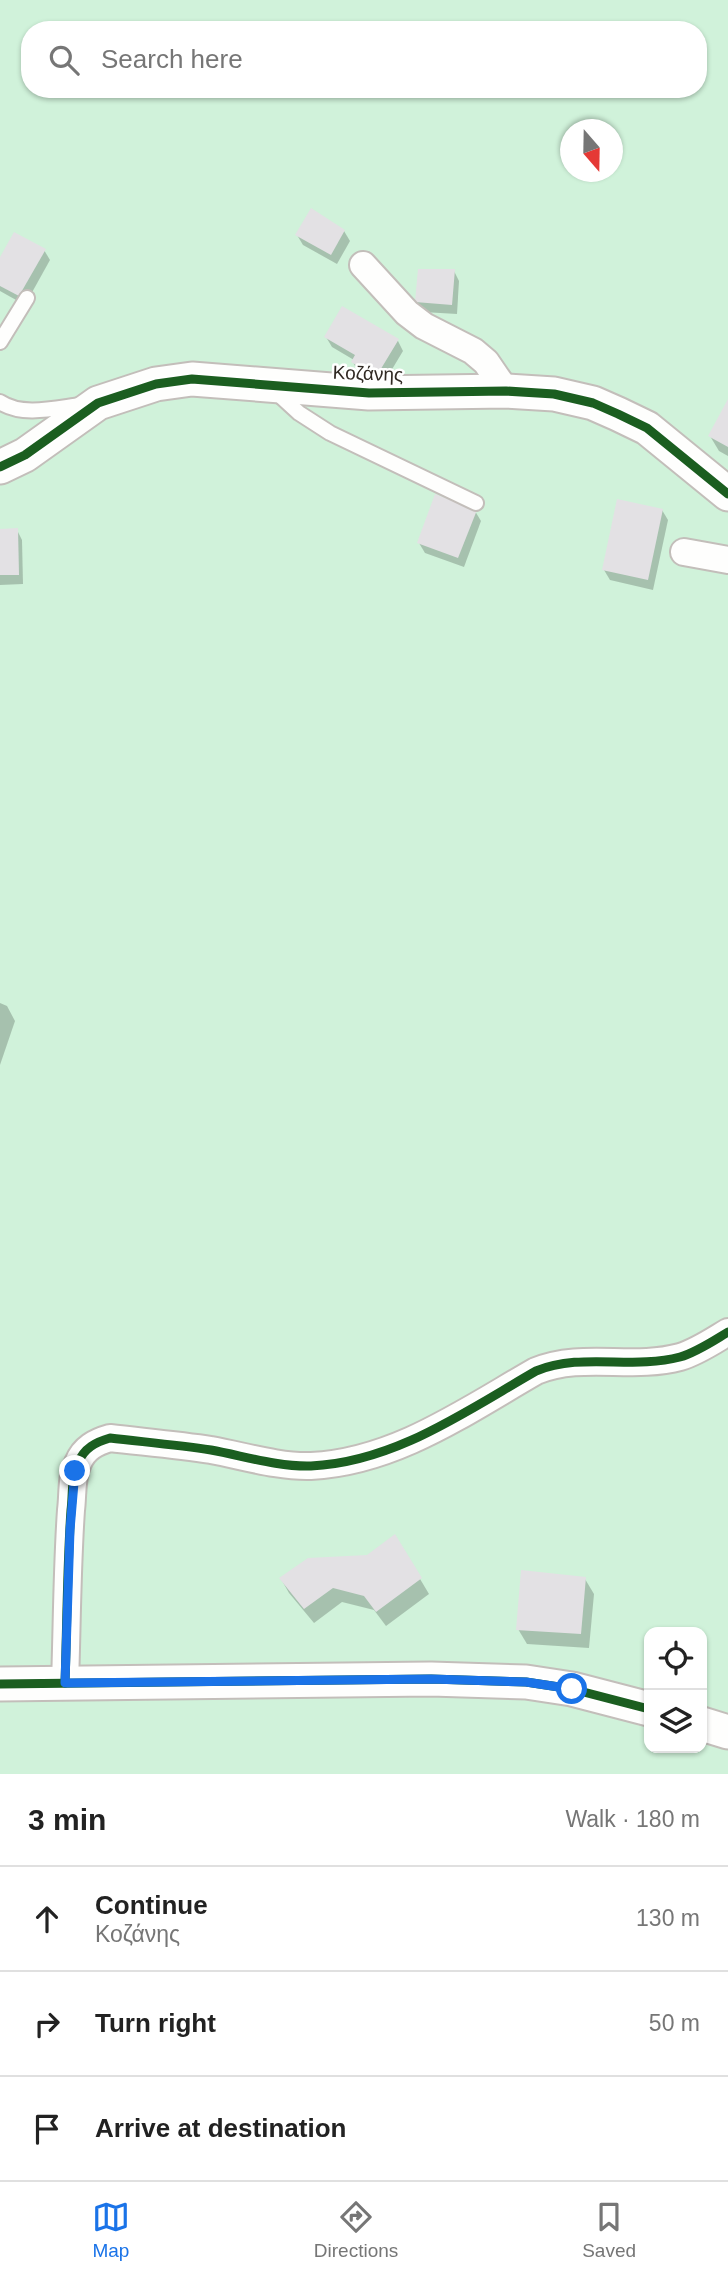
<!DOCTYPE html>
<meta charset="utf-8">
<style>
:root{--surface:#fff;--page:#f2f2f2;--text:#222;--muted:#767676;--line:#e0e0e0;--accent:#1a73e8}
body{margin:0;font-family:Helvetica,sans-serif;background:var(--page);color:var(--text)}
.controls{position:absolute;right:21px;bottom:21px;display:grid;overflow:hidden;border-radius:14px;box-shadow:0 2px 5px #0004}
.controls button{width:63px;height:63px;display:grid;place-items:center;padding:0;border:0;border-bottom:2px solid var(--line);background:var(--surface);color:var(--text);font:35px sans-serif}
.compass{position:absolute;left:560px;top:119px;width:63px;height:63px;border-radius:50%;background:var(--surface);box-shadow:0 2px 5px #0004;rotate:160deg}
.stop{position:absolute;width:21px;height:21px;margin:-16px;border:5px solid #1a73e8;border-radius:50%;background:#fff}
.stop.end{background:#1a73e8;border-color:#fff;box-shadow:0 2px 7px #0008}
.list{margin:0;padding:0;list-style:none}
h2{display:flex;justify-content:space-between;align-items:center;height:91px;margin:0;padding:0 28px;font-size:30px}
h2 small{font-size:23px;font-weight:400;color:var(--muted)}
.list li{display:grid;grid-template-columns:46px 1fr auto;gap:21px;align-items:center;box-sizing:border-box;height:105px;padding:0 28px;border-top:2px solid var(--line)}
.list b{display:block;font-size:26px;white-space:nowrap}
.list p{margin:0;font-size:23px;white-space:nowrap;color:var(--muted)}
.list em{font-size:23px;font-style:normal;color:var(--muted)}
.icon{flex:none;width:38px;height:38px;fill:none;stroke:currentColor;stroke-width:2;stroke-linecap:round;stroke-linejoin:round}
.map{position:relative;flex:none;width:728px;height:1774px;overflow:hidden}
.search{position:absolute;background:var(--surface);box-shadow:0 2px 5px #0004;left:21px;right:21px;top:21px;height:77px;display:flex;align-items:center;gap:18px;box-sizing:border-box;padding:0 24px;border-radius:28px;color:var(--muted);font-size:26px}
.sheet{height:406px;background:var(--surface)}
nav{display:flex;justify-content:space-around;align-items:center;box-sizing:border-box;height:98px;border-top:2px solid var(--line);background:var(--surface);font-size:19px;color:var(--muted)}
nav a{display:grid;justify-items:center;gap:4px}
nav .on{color:var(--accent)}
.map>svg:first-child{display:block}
.green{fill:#d0f2da;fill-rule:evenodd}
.shadow{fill:#0003}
.building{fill:#e3e1e4}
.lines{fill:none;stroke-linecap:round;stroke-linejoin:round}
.service-casing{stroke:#c3beba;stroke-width:18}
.minor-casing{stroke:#c3beba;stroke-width:30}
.tertiary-casing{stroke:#c3beba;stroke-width:37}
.service{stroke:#fefefd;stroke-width:14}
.minor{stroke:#fefefd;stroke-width:26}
.tertiary{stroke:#fefefd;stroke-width:33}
.cycleway-casing{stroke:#fff;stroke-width:13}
.cycleway{stroke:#1b5e20;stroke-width:9}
.route{stroke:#1a73e8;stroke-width:9}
.labels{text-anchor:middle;stroke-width:5;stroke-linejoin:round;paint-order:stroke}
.street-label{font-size:19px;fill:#302923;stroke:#fff}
</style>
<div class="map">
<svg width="728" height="1774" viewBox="0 0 728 1774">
<rect width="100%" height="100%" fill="#fbf7f4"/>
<!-- green -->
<path class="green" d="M0,0H728V1774H0ZM30,30H698V89H30ZM570,130H612V172H570ZM649,1632H702V1748H649Z"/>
<!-- shadow -->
<g class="shadow">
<polygon points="344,231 350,241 337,264 303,245 297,235"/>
<polygon points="44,250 50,260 25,305 0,291 0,260"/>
<polygon points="454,271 459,281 457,314 423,312 417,302"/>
<polygon points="326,337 398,341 403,351 382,386 358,372 353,362 354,360 332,347"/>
<polygon points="728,403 728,456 719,451 710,436"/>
<polygon points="662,510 668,520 653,590 610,580 604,570"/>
<polygon points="475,511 481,521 464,567 425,553 419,543"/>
<polygon points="17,530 22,540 23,584 0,585 0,531"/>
<polygon points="0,1003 7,1006 15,1021 0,1065"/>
<polygon points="395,1537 429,1594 386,1626 374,1610 342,1602 314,1623 289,1593 281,1579 368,1556"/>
<polygon points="585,1579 594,1594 589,1648 527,1644 518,1629"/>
</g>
<!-- building -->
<g class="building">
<polygon points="311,208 345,230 331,255 295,235"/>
<polygon points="14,232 46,249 19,296 0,286 0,257"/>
<polygon points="418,269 455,269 452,305 415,302"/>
<polygon points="342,306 399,339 376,377 351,362 355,355 324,337"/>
<polygon points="728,399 728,447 708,436"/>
<polygon points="435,494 477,510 458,558 417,543"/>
<polygon points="617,499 663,509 648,580 602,570"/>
<polygon points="18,528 19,575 0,575 0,529"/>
<polygon points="395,1534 422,1578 376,1612 364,1596 333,1588 304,1609 279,1578 308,1558 367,1555"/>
<polygon points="521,1570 586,1577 581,1634 516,1630"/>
</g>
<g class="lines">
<!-- service casing -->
<g class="service-casing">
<g id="service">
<polyline points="0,342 27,298"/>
<polyline points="275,391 299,413 330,433 476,503"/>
<path d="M0,402C22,417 56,408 81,405"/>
</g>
</g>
<!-- minor casing -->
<g class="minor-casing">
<g id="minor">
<polyline points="363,265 407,313 424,326 473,351 486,362 506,391"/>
<polyline points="684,552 728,560"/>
<path d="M65,1683C67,1626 67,1568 71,1510C73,1495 71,1477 78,1463C84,1448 96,1442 110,1438C144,1442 178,1445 211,1450C244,1456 278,1467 311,1466C395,1462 466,1411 536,1371C582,1352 632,1370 680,1357C697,1352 713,1341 728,1332"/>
</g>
</g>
<!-- tertiary casing -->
<g class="tertiary-casing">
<g id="tertiary">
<polyline points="0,467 25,455 98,403 156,384 192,379 369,393 506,391 554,394 593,403 618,414 647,428 728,494"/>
<polyline points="0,1684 431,1679 526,1682 572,1689 649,1709"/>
<polyline points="702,1724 728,1732"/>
</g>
</g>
<!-- service -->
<use href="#service" class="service"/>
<!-- minor -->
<use href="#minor" class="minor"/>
<!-- tertiary -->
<use href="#tertiary" class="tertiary"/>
<!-- cycleway casing -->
<g class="cycleway-casing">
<g id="cycleway">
<polyline points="0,467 25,455 98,403 156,384 192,379 369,393 506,391 554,394 593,403 618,414 647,428 728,494"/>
<path d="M65,1683C67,1626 67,1568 71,1510C73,1495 71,1477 78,1463C84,1448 96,1442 110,1438C144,1442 178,1445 211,1450C244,1456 278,1467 311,1466C395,1462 466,1411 536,1371C582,1352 632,1370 680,1357C697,1352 713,1341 728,1332"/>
<polyline points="0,1684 431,1679 526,1682 572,1689 649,1709"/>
</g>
</g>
<!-- cycleway -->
<use href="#cycleway" class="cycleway"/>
</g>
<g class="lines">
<!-- route -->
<polyline class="route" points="75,1471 70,1530 65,1683 431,1679 526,1682 572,1689"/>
</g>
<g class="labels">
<!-- street labels -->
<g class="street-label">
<text transform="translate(368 373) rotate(2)" y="7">Κοζάνης</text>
</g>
</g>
</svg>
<div class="controls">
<button><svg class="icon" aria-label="locate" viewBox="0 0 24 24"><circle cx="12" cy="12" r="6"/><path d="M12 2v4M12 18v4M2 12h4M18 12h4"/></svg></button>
<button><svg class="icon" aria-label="layers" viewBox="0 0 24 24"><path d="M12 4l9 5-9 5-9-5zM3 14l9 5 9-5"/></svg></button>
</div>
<svg class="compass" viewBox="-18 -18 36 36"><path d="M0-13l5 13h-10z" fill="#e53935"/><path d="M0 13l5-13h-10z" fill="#767676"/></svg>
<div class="stop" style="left:572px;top:1689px"></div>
<div class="stop end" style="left:75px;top:1471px"></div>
<div class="search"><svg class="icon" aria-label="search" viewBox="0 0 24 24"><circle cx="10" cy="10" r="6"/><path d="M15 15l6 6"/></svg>Search here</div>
</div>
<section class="sheet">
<h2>3 min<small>Walk · 180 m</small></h2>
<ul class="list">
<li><svg class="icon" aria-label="ahead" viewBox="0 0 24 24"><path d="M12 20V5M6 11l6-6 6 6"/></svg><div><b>Continue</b><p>Κοζάνης</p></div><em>130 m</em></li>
<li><svg class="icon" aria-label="right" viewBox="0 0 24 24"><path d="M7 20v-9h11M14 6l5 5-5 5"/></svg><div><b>Turn right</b></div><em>50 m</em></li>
<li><svg class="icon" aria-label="arrive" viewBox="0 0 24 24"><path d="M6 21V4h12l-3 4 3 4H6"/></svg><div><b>Arrive at destination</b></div></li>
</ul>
</section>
<nav>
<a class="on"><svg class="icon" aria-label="map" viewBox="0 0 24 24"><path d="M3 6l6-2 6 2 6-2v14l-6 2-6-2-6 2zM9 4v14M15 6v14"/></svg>Map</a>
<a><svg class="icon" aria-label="directions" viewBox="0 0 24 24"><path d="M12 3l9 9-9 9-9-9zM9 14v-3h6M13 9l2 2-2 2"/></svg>Directions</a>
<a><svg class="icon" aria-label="saved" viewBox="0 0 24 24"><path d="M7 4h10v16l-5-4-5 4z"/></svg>Saved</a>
</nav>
